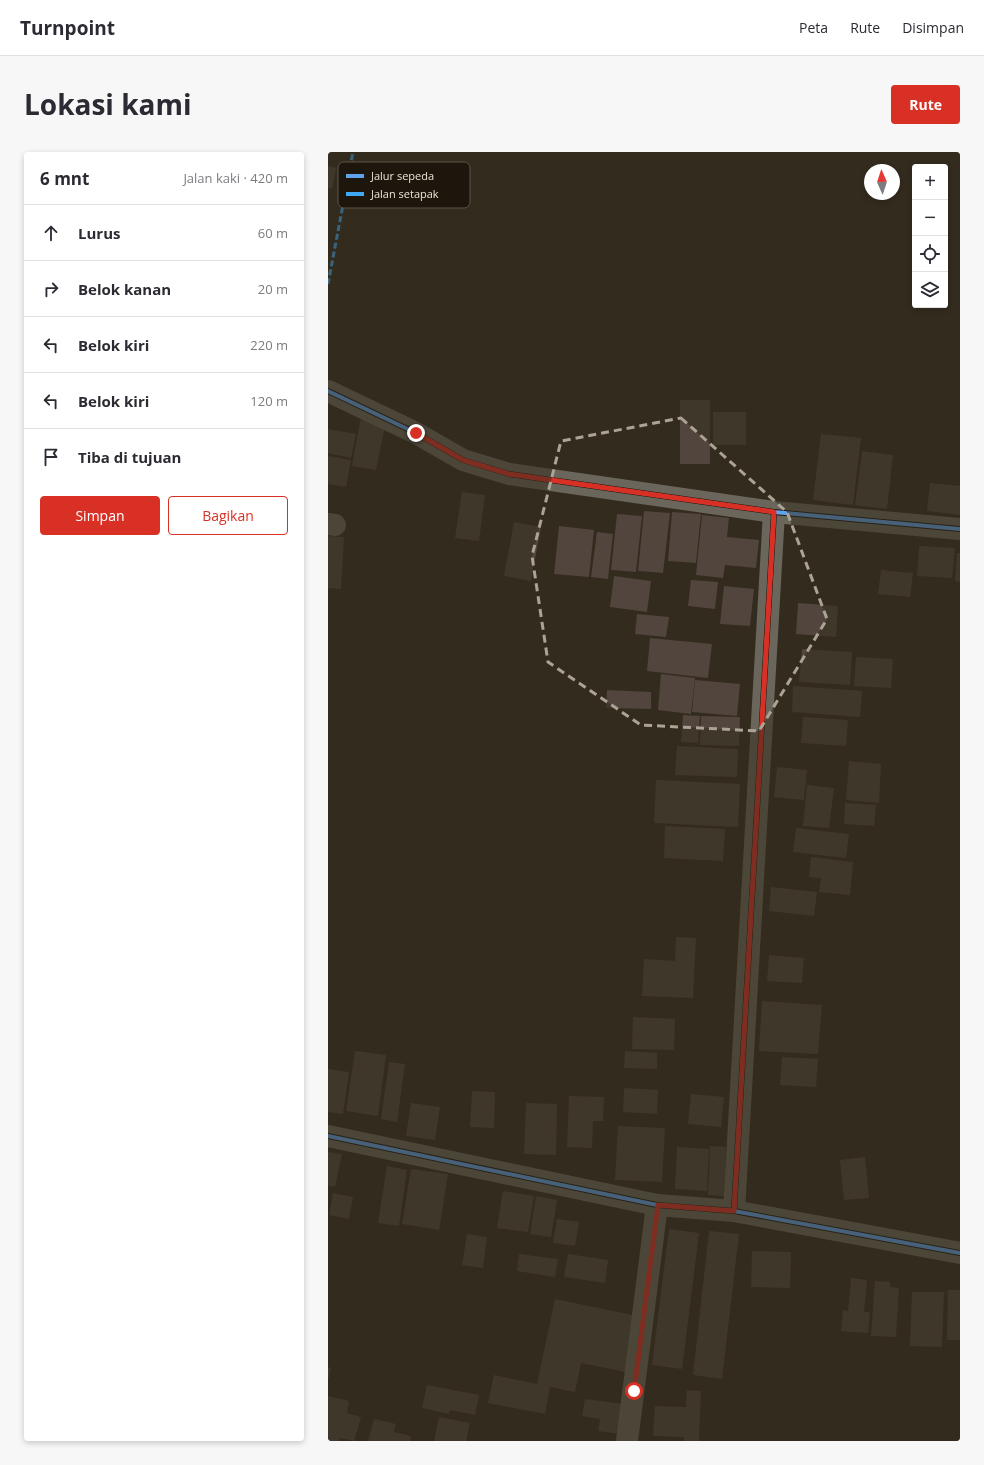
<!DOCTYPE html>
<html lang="id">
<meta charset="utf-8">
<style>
:root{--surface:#fff;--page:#f7f7f7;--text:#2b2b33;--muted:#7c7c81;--line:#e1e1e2;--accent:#d93025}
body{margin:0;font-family:"Open Sans",sans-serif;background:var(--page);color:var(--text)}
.controls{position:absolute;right:12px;top:12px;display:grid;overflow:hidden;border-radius:4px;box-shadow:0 2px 6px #0003}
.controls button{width:36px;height:36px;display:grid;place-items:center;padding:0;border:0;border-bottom:1px solid var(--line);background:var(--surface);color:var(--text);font:20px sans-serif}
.compass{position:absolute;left:536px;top:12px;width:36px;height:36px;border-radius:50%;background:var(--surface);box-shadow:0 2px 6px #0003;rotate:357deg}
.stop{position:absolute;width:12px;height:12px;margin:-9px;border:3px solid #d93025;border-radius:50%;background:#fff}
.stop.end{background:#d93025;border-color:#fff;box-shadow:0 1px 4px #0008}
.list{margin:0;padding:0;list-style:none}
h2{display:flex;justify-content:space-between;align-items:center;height:52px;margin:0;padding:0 16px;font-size:17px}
h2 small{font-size:13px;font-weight:400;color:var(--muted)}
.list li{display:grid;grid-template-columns:26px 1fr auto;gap:12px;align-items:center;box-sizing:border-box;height:56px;padding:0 16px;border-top:1px solid var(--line)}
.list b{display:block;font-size:15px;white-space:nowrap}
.list em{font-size:13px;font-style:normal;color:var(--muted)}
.actions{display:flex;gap:8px;padding:12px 16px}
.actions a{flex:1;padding:9px 0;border:1px solid var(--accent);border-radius:4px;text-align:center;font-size:14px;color:var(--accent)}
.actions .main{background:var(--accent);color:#fff}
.icon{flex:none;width:22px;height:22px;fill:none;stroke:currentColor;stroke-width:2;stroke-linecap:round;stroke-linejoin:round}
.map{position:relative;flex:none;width:632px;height:1289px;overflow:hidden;border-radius:4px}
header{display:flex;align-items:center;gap:24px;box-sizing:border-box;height:56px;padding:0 20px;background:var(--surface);border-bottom:1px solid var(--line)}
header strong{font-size:19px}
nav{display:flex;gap:22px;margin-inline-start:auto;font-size:14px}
.intro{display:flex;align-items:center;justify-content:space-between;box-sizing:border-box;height:96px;padding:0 24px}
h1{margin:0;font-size:28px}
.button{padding:10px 18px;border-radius:4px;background:var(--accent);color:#fff;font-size:14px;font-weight:700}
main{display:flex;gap:24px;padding:0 24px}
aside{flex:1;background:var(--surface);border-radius:4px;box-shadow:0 2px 6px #0003}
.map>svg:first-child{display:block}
.building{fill:#51453d}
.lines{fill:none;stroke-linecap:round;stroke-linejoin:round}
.minor{stroke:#6b665c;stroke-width:22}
.quiet{stroke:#3fa9f5;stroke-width:3;stroke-dasharray:6 3;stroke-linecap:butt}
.cycleway-casing{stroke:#1c160c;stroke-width:6}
.cycleway{stroke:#60a3ed;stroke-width:4}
.route{stroke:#d93025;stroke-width:5}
.marked{fill:none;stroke:#aba395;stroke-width:3;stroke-dasharray:8 5;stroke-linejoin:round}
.key{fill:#1c160c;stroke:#5a5448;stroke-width:1}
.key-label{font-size:11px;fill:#ece3d5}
</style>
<header>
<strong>Turnpoint</strong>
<nav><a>Peta</a><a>Rute</a><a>Disimpan</a></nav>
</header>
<div class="intro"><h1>Lokasi kami</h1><a class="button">Rute</a></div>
<main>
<aside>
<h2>6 mnt<small>Jalan kaki · 420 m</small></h2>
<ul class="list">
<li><svg class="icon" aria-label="ahead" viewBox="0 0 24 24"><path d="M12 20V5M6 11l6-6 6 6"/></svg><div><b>Lurus</b></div><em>60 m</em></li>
<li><svg class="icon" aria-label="right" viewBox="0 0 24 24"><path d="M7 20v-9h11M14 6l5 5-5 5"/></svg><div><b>Belok kanan</b></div><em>20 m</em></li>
<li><svg class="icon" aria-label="left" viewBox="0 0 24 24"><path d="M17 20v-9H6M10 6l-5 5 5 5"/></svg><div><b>Belok kiri</b></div><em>220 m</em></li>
<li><svg class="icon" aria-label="left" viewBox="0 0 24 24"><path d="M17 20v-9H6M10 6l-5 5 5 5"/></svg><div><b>Belok kiri</b></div><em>120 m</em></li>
<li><svg class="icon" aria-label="arrive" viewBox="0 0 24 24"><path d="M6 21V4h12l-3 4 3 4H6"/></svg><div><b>Tiba di tujuan</b></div></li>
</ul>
<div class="actions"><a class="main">Simpan</a><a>Bagikan</a></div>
</aside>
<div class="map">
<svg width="632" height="1289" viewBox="0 0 632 1289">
<rect width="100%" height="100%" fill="#332b1d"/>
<!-- building -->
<g class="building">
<polygon points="0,14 8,16 4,37 0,36"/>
<rect x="352" y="248" width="30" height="64"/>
<rect x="385" y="260" width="33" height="33"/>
<polygon points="33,265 58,269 48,318 24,314"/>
<polygon points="0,277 28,282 23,306 0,301"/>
<polygon points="493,282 533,286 525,353 485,348"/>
<polygon points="534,299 565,303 559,357 527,353"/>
<polygon points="0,304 23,308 18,335 0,332"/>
<polygon points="602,331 632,334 632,363 599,359"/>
<polygon points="134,340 157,343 151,389 127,386"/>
<polygon points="316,359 342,361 335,421 310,419"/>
<polygon points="344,360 373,362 368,411 340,409"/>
<polygon points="289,362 314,364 308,420 283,418"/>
<polygon points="374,363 401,366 399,385 431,388 428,416 397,413 395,426 368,423"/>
<polygon points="186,370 213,375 203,429 176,424"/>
<polygon points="231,374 266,378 261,425 226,422"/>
<polygon points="269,380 285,382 280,427 263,425"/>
<polygon points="0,384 16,385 13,437 0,436"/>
<polygon points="591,394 627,396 624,426 589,424"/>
<polygon points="629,401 632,401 632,430 627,429"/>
<polygon points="553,418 585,421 582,445 550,442"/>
<polygon points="286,424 323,429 319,460 282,455"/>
<polygon points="363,428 390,430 387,457 360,454"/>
<polygon points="396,434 426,437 422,474 392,472"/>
<polygon points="470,451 510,454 508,485 468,482"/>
<polygon points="309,462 341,465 338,485 307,482"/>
<polygon points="322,486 384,492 380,526 319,519"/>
<polygon points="474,497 524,500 522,533 471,530"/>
<polygon points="528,505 565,507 563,536 526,534"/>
<polygon points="333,522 367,526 363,562 330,558"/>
<polygon points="367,528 412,532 409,564 364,560"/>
<polygon points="465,534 534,539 532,565 464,560"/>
<polygon points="279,538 323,540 323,557 278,556"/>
<polygon points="355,563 372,564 370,591 353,590"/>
<polygon points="373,564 412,565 411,594 372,593"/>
<polygon points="475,565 520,568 518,594 473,591"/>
<polygon points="349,594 410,597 409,625 347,623"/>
<polygon points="521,609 553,612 551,651 518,648"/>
<polygon points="449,615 479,618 476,648 446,645"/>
<polygon points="328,628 412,632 410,675 326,671"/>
<polygon points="479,633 506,636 501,676 475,674"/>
<polygon points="517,651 548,653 546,674 516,672"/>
<polygon points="337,674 397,677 395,709 336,706"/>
<polygon points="468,676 521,682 518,706 465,700"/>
<polygon points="483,705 525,710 522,743 491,740 493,726 481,725"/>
<polygon points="443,735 489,740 486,764 441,759"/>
<polygon points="348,785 368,786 365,846 314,844 316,807 347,809"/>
<polygon points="441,803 476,806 474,831 439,829"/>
<polygon points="434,849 494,853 490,902 431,899"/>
<polygon points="305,865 347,867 346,898 304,897"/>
<polygon points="27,899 58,903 50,964 18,959"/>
<polygon points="297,899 329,901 329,917 296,916"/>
<polygon points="454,905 490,907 488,935 452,933"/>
<polygon points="61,910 77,912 69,970 53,967"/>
<polygon points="0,917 21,920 15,962 0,960"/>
<polygon points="296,936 330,938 329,962 295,960"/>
<polygon points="144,939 167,940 166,976 142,975"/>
<polygon points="363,942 396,945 393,975 360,972"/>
<polygon points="241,944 276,945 275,969 265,969 264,996 239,995"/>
<polygon points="83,951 112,955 107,988 78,984"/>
<polygon points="198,951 229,952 228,1003 196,1002"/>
<polygon points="290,974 337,976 334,1030 287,1028"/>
<polygon points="382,994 398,995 396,1044 380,1043"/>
<polygon points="349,995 381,997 379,1039 347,1037"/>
<polygon points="0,1000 14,1002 7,1035 0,1034"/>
<polygon points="537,1005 541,1046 516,1048 512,1008"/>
<polygon points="59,1014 79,1018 71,1074 50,1071"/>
<polygon points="83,1017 120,1022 111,1078 74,1072"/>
<polygon points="175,1039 206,1044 200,1080 169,1076"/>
<polygon points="5,1041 25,1045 21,1067 1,1063"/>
<polygon points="208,1044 229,1048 223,1085 202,1082"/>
<polygon points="229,1067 251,1070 247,1094 225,1091"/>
<polygon points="341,1077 371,1081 354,1217 324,1213"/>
<polygon points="381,1079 411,1082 394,1227 365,1223"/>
<polygon points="139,1082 159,1085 155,1116 134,1113"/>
<polygon points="424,1099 463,1100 462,1136 423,1135"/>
<polygon points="191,1102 230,1107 227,1125 189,1119"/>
<polygon points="240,1102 280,1108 277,1131 236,1125"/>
<polygon points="523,1126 539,1128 536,1160 542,1160 540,1181 513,1179 515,1158 520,1159"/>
<polygon points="547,1129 562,1130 562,1135 571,1136 568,1185 543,1184"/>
<polygon points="620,1138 632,1138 632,1188 619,1188"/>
<polygon points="584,1140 616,1140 614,1195 582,1194"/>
<polygon points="227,1147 309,1164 297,1220 253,1211 247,1240 222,1235 217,1262 160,1251 166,1223 209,1232"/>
<polygon points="0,1215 3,1216 1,1226 0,1226"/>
<polygon points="99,1233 151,1243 147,1263 122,1258 121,1262 94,1256"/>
<polygon points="359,1238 373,1239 371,1289 356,1289 356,1285 325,1284 327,1254 358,1255"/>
<polygon points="0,1244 21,1249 19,1261 33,1265 26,1289 12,1286 11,1289 0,1289"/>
<polygon points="257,1247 296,1252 292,1282 270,1279 272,1267 254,1264"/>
<polygon points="111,1265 142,1271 138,1289 106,1289"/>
<polygon points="46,1267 68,1272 66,1280 83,1284 82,1289 40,1289"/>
</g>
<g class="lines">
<!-- minor -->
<g class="minor">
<polyline points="0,239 88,281 135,308 181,322 446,360 632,377"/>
<polyline points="0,372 7,373"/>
<polyline points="0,984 329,1053 406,1059 632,1101"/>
<polyline points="406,1059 446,360"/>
<polyline points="299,1289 329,1053"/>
</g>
<!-- quiet -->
<polyline class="quiet" points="0,132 25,0"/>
<!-- cycleway casing -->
<g class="cycleway-casing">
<g id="cycleway">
<polyline points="0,239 88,281 135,308 181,322 446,360 632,377"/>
<polyline points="0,984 329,1053 406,1059 632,1101"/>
<polyline points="406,1059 446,360"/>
</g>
</g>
<!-- cycleway -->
<use href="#cycleway" class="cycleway"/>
</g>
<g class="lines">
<!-- route -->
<polyline class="route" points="88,281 135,308 181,322 446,360 406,1059 330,1053 306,1239"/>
</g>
<!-- marked area -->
<path d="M0 0H632V1289H0ZM353,266L459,360L499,467L431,579L313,573L220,510L204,404L233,289Z" fill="#332b1d" fill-opacity=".55" fill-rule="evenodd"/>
<path class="marked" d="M353,266L459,360L499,467L431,579L313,573L220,510L204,404L233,289Z"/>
<!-- legend -->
<rect x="10" y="10" width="132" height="46" rx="6" class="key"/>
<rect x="18" y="22" width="18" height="4" fill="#60a3ed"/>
<rect x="18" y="40" width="18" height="4" fill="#3fa9f5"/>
<g class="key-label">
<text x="43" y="28">Jalur sepeda</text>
<text x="43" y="46">Jalan setapak</text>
</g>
</svg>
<div class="controls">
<button>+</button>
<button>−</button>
<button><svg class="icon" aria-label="locate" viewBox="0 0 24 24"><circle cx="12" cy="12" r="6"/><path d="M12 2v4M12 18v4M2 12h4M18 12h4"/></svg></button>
<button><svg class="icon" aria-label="layers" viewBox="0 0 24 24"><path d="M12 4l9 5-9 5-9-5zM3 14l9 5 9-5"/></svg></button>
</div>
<svg class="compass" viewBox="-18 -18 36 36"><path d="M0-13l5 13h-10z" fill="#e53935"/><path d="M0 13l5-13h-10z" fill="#7c7c81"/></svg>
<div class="stop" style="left:306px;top:1239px"></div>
<div class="stop end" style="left:88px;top:281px"></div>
</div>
</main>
